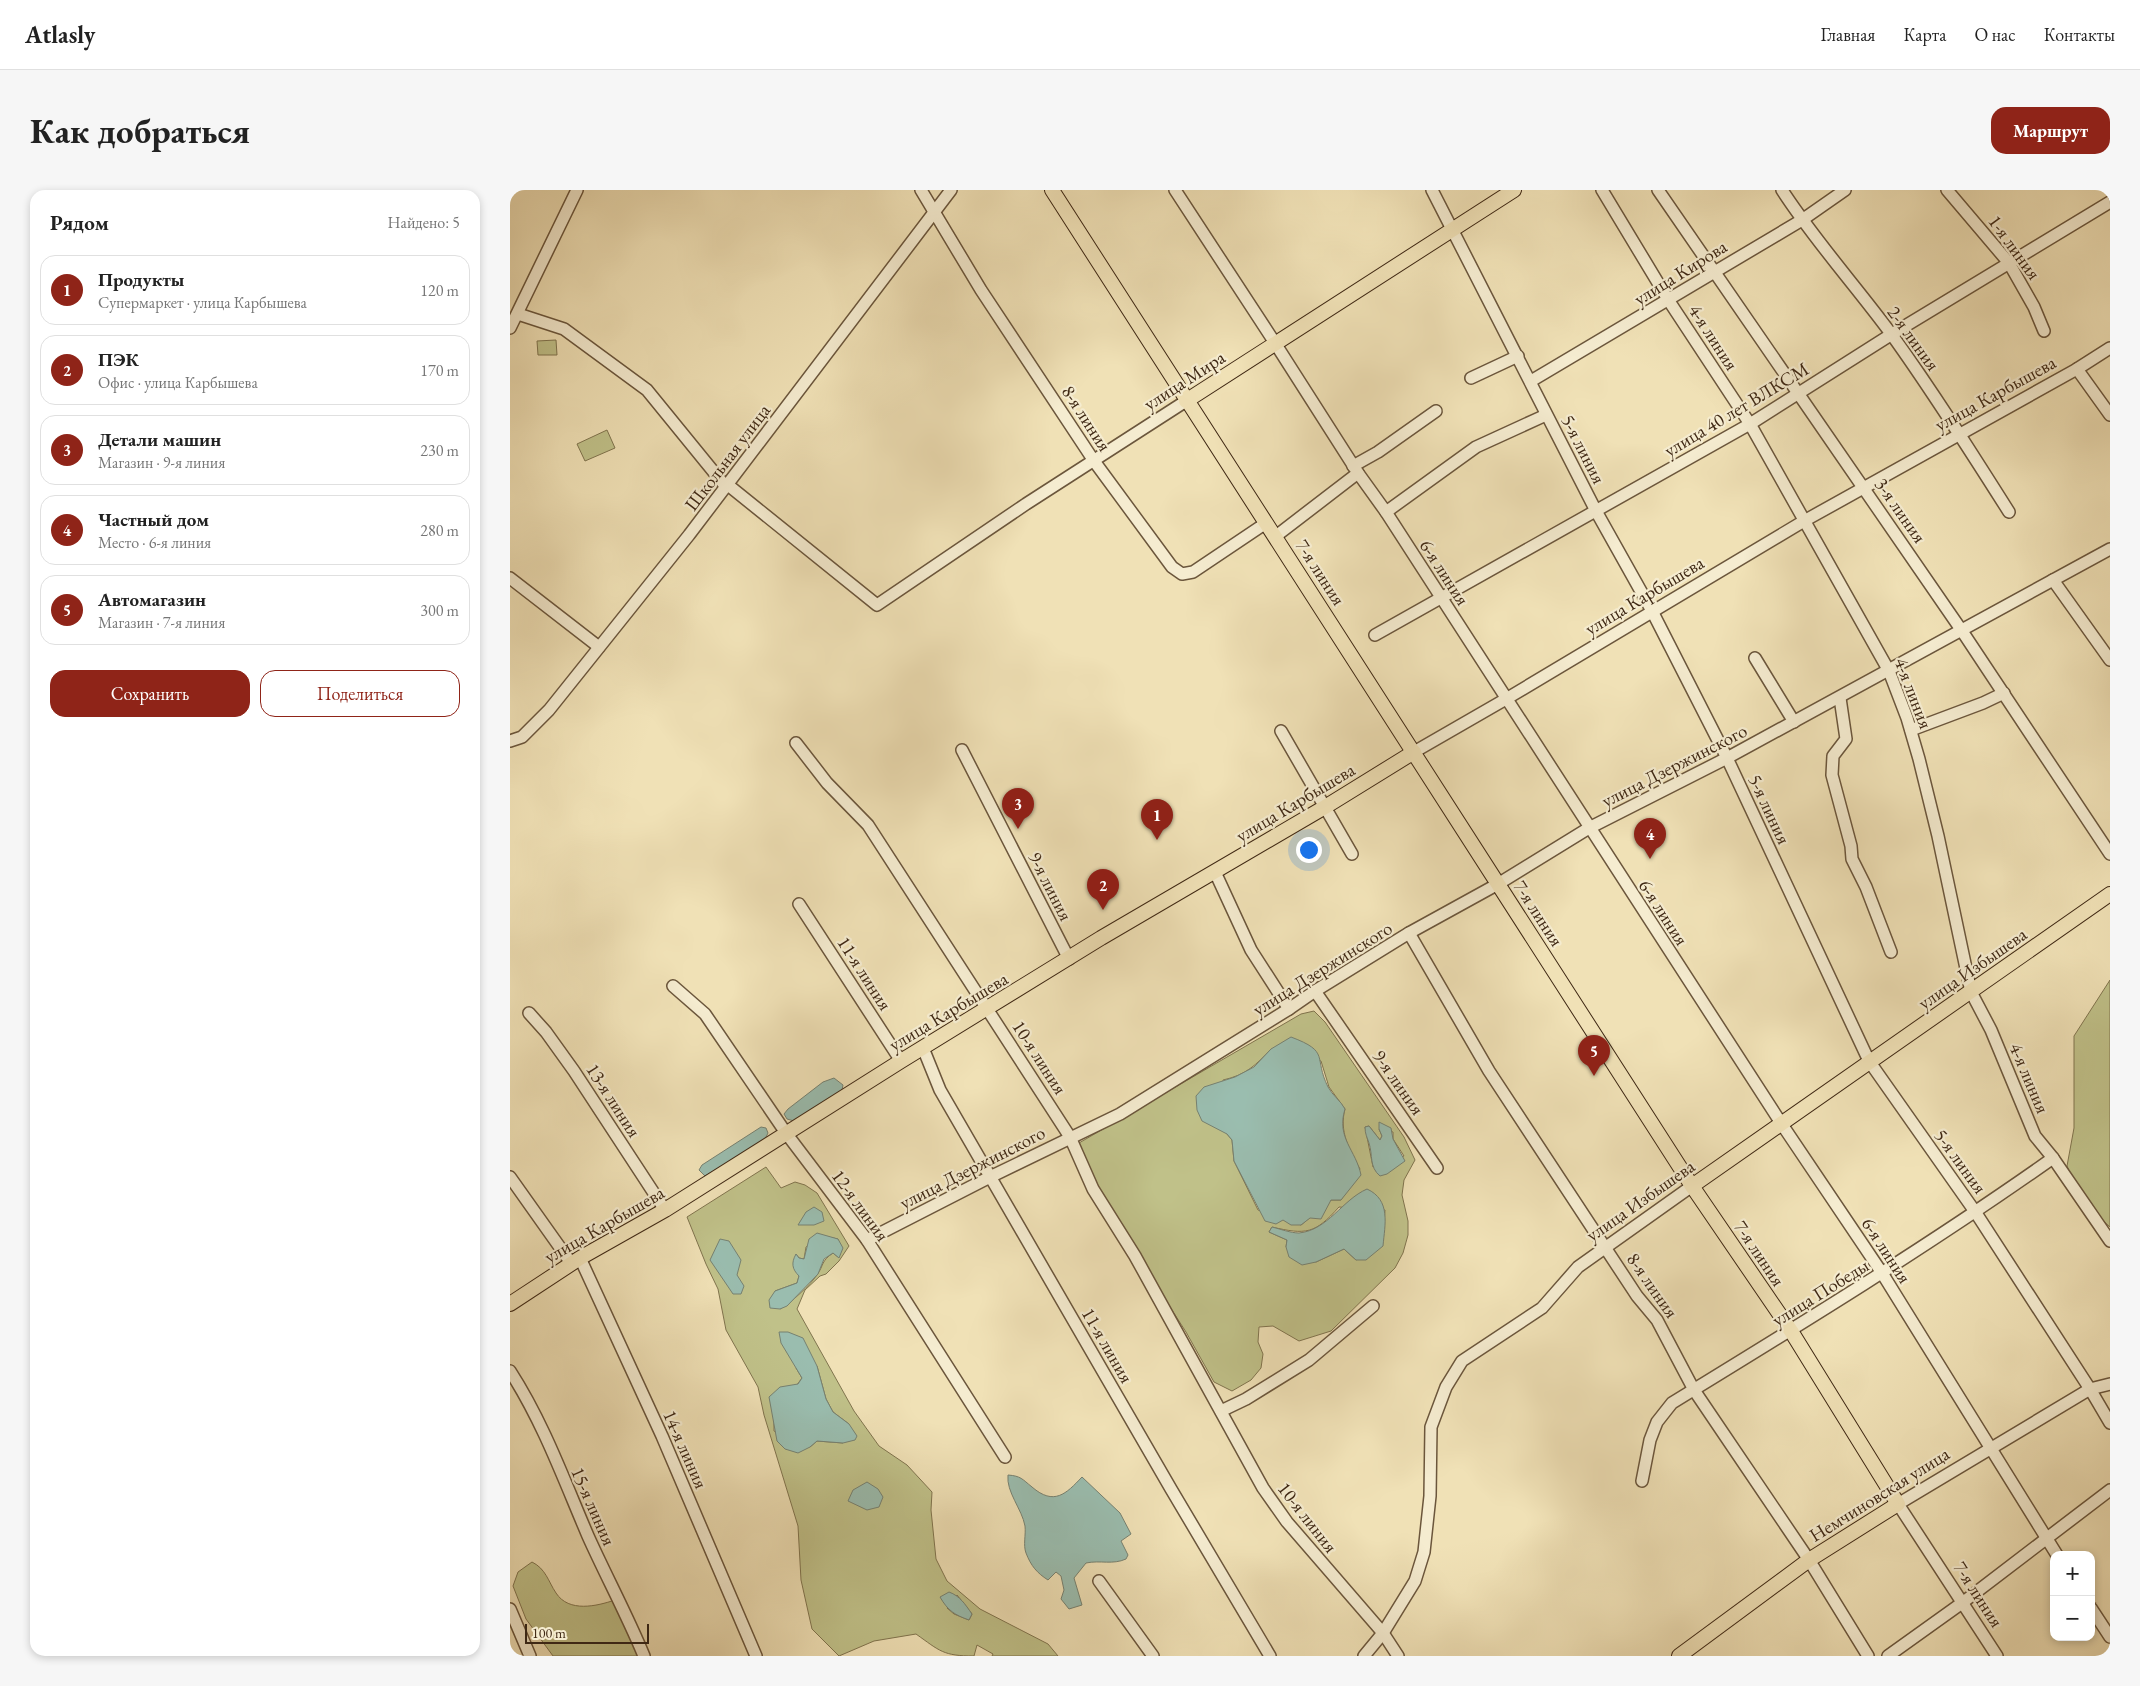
<!DOCTYPE html>
<html lang="ru">
<meta charset="utf-8">
<style>
:root{--surface:#fff;--page:#f6f6f6;--text:#222;--muted:#767676;--line:#e0e0e0;--accent:#8f2418}
body{margin:0;font-family:"EB Garamond",serif;background:var(--page);color:var(--text)}
.controls{position:absolute;right:15px;bottom:15px;display:grid;overflow:hidden;border-radius:10px;box-shadow:0 2px 8px #0003}
.controls button{width:45px;height:45px;display:grid;place-items:center;padding:0;border:0;border-bottom:1px solid var(--line);background:var(--surface);color:var(--text);font:25px sans-serif}
.scale{position:absolute;left:15px;bottom:12px;width:124px;box-sizing:border-box;padding-left:5px;border:2px solid #3f2814;border-top:0;font-size:14px;line-height:18px;white-space:nowrap;color:#3f2814;-webkit-text-stroke:4px #f5ecd0;paint-order:stroke}
.you{position:absolute;left:798px;top:659px;width:18px;height:18px;margin:-12px;border:4px solid #fff;border-radius:50%;background:#1a73e8;box-shadow:0 0 0 8px #1a73e833}
.badge{display:grid;place-items:center;width:32px;height:32px;border-radius:50%;background:var(--accent);color:#fff;font-size:16px;font-weight:700}
.pin{position:absolute;translate:-50% -41px;filter:drop-shadow(0 1px 2px #0008)}
.pin::after{content:'';position:absolute;top:26px;width:18px;height:15px;background:inherit;clip-path:polygon(0 0,100% 0,50% 100%)}
.list{margin:0;padding:0;list-style:none}
h2{display:flex;justify-content:space-between;align-items:center;height:65px;margin:0;padding:0 20px;font-size:21px}
h2 small{font-size:16px;font-weight:400;color:var(--muted)}
.list li{display:grid;grid-template-columns:32px 1fr auto;gap:15px;align-items:center;box-sizing:border-box;height:70px;margin:0 10px 10px;padding:0 10px;border:1px solid var(--line);border-radius:15px}
.list b{display:block;font-size:19px;white-space:nowrap}
.list p{margin:0;font-size:16px;white-space:nowrap;color:var(--muted)}
.list em{font-size:16px;font-style:normal;color:var(--muted)}
.actions{display:flex;gap:10px;padding:15px 20px}
.actions a{flex:1;padding:11px 0;border:1px solid var(--accent);border-radius:15px;text-align:center;font-size:18px;color:var(--accent)}
.actions .main{background:var(--accent);color:#fff}
.map{position:relative;flex:none;width:1600px;height:1466px;overflow:hidden;border-radius:15px}
header{display:flex;align-items:center;gap:30px;box-sizing:border-box;height:70px;padding:0 25px;background:var(--surface);border-bottom:1px solid var(--line)}
header strong{font-size:24px}
nav{display:flex;gap:28px;margin-inline-start:auto;font-size:18px}
.intro{display:flex;align-items:center;justify-content:space-between;box-sizing:border-box;height:120px;padding:0 30px}
h1{margin:0;font-size:35px}
.button{padding:12px 22px;border-radius:15px;background:var(--accent);color:#fff;font-size:18px;font-weight:700}
main{display:flex;gap:30px;padding:0 30px}
aside{flex:1;background:var(--surface);border-radius:15px;box-shadow:0 2px 8px #0003}
.map>svg:first-child{display:block}
.green{fill:#c0c189;stroke:#80744e;fill-rule:evenodd}
.water{fill:#9abdaf;stroke:#768171}
.lines{fill:none;stroke-linecap:round;stroke-linejoin:round}
.minor-casing{stroke:#6b563c;stroke-width:14}
.major-casing{stroke:#3f2814;stroke-width:16}
.minor{stroke:#f5ecd0;stroke-width:11}
.major{stroke:#f0e1b6;stroke-width:14}
.labels{text-anchor:middle;stroke-width:4.5;stroke-linejoin:round;paint-order:stroke}
.street-label{font-size:19px;fill:#3f2814;stroke:#f5ecd0}
</style>
<header>
<strong>Atlasly</strong>
<nav><a>Главная</a><a>Карта</a><a>О нас</a><a>Контакты</a></nav>
</header>
<div class="intro"><h1>Как добраться</h1><a class="button">Маршрут</a></div>
<main>
<aside>
<h2>Рядом<small>Найдено: 5</small></h2>
<ul class="list">
<li><span class="badge">1</span><div><b>Продукты</b><p>Супермаркет · улица Карбышева</p></div><em>120 m</em></li>
<li><span class="badge">2</span><div><b>ПЭК</b><p>Офис · улица Карбышева</p></div><em>170 m</em></li>
<li><span class="badge">3</span><div><b>Детали машин</b><p>Магазин · 9-я линия</p></div><em>230 m</em></li>
<li><span class="badge">4</span><div><b>Частный дом</b><p>Место · 6-я линия</p></div><em>280 m</em></li>
<li><span class="badge">5</span><div><b>Автомагазин</b><p>Магазин · 7-я линия</p></div><em>300 m</em></li>
</ul>
<div class="actions"><a class="main">Сохранить</a><a>Поделиться</a></div>
</aside>
<div class="map">
<svg width="1600" height="1466" viewBox="0 0 1600 1466">
<rect width="100%" height="100%" fill="#f0e1b6"/>
<filter id="stains"><feTurbulence type="fractalNoise" baseFrequency=".004" numOctaves="4"/><feColorMatrix values="0 0 0 0 .2 0 0 0 0 .09 0 0 0 0 .02 0 0 0 .5 -.17"/></filter>
<radialGradient id="worn" r=".72"><stop offset=".6" stop-color="#630" stop-opacity="0"/><stop offset="1" stop-color="#630" stop-opacity=".3"/></radialGradient>
<!-- green -->
<g class="green">
<polygon points="46,150 47,165 28,165 27,151"/>
<polygon points="97,240 105,258 75,271 67,254"/>
<polygon points="1600,790 1600,1037 1589,1027 1564,993 1557,976 1564,938 1564,846"/>
<path d="M804,821L815,832L894,947L905,970L894,990L892,1005L898,1031V1045L893,1063L885,1078L821,1141L789,1151L763,1136L749,1137L748,1152L753,1164L751,1178L741,1190L722,1201L704,1192L676,1142L583,997L569,953L791,824ZM761,859L811,871L819,897L835,919C829,941 839,960 850,979L831,1010H821L791,1035L748,1020L724,971L722,950L717,944L713,890C736,885 746,875 761,859ZM859,936L870,950L872,946L869,939L883,942V949L894,966L863,977L855,937ZM829,1017L875,1020L872,1056L846,1070L834,1059L806,1072L776,1057L777,1050L759,1042L762,1037C796,1045 805,1044 829,1017Z"/>
<path d="M256,977L271,998L285,992L295,995L307,1003L339,1056L329,1071L316,1084L310,1086L295,1100L287,1119L344,1221L369,1256L397,1275L422,1302L421,1320L426,1369L437,1391L470,1419L538,1454L548,1466H482L483,1464L467,1455L464,1466C433,1466 430,1461 406,1444L364,1451L329,1466L302,1439L291,1390L288,1336L254,1225L248,1197L216,1140L208,1099L196,1074L177,1027ZM313,1046L328,1049V1067L323,1063C311,1071 314,1075 307,1085C300,1095 281,1113 270,1119L265,1101L287,1093L289,1086L286,1064L289,1068L294,1069L296,1057ZM307,1176L316,1209L323,1222L339,1234L333,1253L307,1251L300,1257L264,1241V1226L292,1188L286,1178ZM447,1405L462,1424L459,1430L444,1424L437,1418Z"/>
<path d="M22,1372C36,1379 38,1391 46,1403C59,1423 87,1416 105,1410L128,1466H43L16,1429L3,1396L8,1382Z"/>
</g>
<!-- water -->
<g class="water">
<path d="M781,847C821,862 803,867 818,897C822,905 831,911 835,919C826,948 846,960 851,985L831,1010H821L811,1029L800,1028L791,1035H781L773,1030L766,1034L755,1031L724,971L722,950L717,944L692,931L687,920L686,906L694,897L725,887L744,877L761,859Z"/>
<polygon points="324,888 333,895 332,900 284,931 277,929 274,924 278,919 313,892"/>
<path d="M869,932L881,938L883,949L895,971L877,984L870,986C859,977 863,965 859,953C857,947 855,944 855,937L859,936L870,950L872,946L869,939Z"/>
<polygon points="251,937 256,938 258,943 254,951 195,986 189,980 192,975"/>
<path d="M857,999C881,1010 875,1034 873,1056L856,1070H846L834,1059L806,1072L792,1075L779,1067L776,1057L777,1050L759,1042L762,1037C770,1039 781,1043 789,1043C818,1040 832,1010 857,999Z"/>
<polygon points="304,1017 312,1022 314,1031 304,1035 288,1035 296,1022"/>
<path d="M307,1043L328,1049L333,1058L329,1068L323,1063L314,1069L308,1084L277,1116L270,1119L260,1118L259,1110L265,1101L287,1093L289,1086C282,1079 281,1073 286,1064L289,1068L294,1069L299,1049Z"/>
<polygon points="210,1049 219,1051 231,1070 227,1085 234,1096 231,1104 223,1104 200,1070"/>
<polygon points="269,1142 278,1142 293,1148 307,1176 316,1209 323,1222 339,1234 347,1246 345,1250 333,1253 307,1251 300,1257 288,1263 275,1259 267,1251 259,1207 270,1197 288,1194 292,1188 271,1153"/>
<path d="M498,1285C511,1286 512,1289 522,1297C544,1316 556,1304 572,1287L610,1323L621,1344L611,1351L618,1365L616,1369C603,1375 590,1370 576,1373L564,1388L572,1415L559,1419L551,1409L554,1400L551,1386L546,1382L538,1390C527,1383 521,1376 516,1363C513,1355 516,1345 515,1336C512,1319 496,1302 498,1285Z"/>
<polygon points="357,1292 368,1299 373,1307 369,1317 357,1320 338,1311 343,1300"/>
<path d="M439,1402C450,1406 455,1414 462,1424L459,1430C445,1425 438,1421 430,1407Z"/>
</g>
<g class="lines">
<!-- minor casing -->
<g class="minor-casing">
<g id="minor">
<polyline points="411,0 471,100 584,271 662,377 672,384 683,382 756,333"/>
<polyline points="665,0 765,153 848,283 876,322 1271,933 1372,1083 1547,1365"/>
<polyline points="922,0 1086,321 1142,421 1217,568 1359,871 1466,1023 1580,1199 1600,1233"/>
<polyline points="1092,0 1159,111 1240,234 1379,481 1397,528 1409,569 1428,646 1461,802 1481,840 1525,946 1543,968 1600,1051"/>
<polyline points="1148,0 1452,441 1600,664"/>
<path d="M1272,0C1305,51 1346,96 1382,145C1423,202 1461,262 1499,322"/>
<polyline points="1437,0 1499,73 1524,117 1534,141"/>
<polyline points="8,124 54,139 137,200 216,297"/>
<polyline points="0,138 67,0"/>
<polyline points="1567,179 1600,225"/>
<polyline points="961,188 1008,166"/>
<polyline points="1021,191 1292,30 1335,0"/>
<polyline points="843,276 868,262 926,221"/>
<polyline points="218,295 367,415 516,314 676,211"/>
<polyline points="876,322 966,257 1036,225"/>
<polyline points="766,346 848,283"/>
<polyline points="0,388 89,457"/>
<polyline points="1543,390 1600,470"/>
<polyline points="865,445 1240,234 1382,144 1600,12"/>
<polyline points="1245,468 1284,532"/>
<polyline points="1330,508 1336,549 1323,566 1322,585 1341,656 1342,669 1356,697 1381,762"/>
<polyline points="1401,540 1473,513 1494,503"/>
<polyline points="771,541 842,664"/>
<polyline points="0,551 12,547 39,520 179,345 441,0"/>
<polyline points="286,553 317,593 358,635 560,947 583,999 625,1066 753,1298 777,1332 873,1443 888,1466"/>
<polyline points="452,560 559,769"/>
<polyline points="904,562 996,509 1294,331 1567,179 1600,158"/>
<polyline points="705,682 741,760 779,819"/>
<polyline points="289,714 391,871"/>
<polyline points="899,743 979,881 1127,1106 1147,1130 1184,1200 1299,1370 1358,1466"/>
<polyline points="163,796 195,824 276,943 357,1050 495,1267"/>
<polyline points="805,801 927,978"/>
<polyline points="19,823 36,842 64,881 155,1020"/>
<polyline points="413,858 430,900 661,1299 760,1466"/>
<polyline points="0,987 61,1073"/>
<polyline points="357,1050 480,987 610,924 779,819 805,801 899,743 988,694 1079,638 1217,568 1600,359"/>
<polyline points="70,1068 152,1246 246,1466"/>
<path d="M0,1181C33,1232 54,1290 78,1346C96,1386 117,1425 134,1466"/>
<polyline points="711,1221 736,1209 799,1170 863,1116"/>
<path d="M1132,1291L1140,1250L1147,1232L1162,1213C1291,1134 1420,1055 1543,968"/>
<polyline points="589,1391 643,1466"/>
<polyline points="1581,1418 1600,1447"/>
<polyline points="0,1419 20,1466"/>
<polyline points="854,1466 873,1443 905,1391 914,1362 920,1306 921,1237 936,1197 952,1171 1032,1118 1068,1077 1182,996"/>
<polyline points="1378,1466 1452,1413 1600,1300"/>
<polyline points="1487,1466 1388,1314 1580,1199 1600,1194"/>
</g>
</g>
<!-- major casing -->
<g class="major-casing">
<g id="major">
<polyline points="542,0 1182,996 1281,1141 1388,1314 1299,1370 1169,1466"/>
<polyline points="676,211 1004,0"/>
<polyline points="1182,996 1600,704"/>
<polyline points="0,1114 70,1068 155,1020 391,871 591,748 815,617 904,562"/>
</g>
</g>
<!-- minor -->
<use href="#minor" class="minor"/>
<!-- major -->
<use href="#major" class="major"/>
</g>
<g class="labels">
<!-- street labels -->
<g class="street-label">
<text transform="translate(1505 57) rotate(54)" y="7">1-я линия</text>
<text transform="translate(1170 82) rotate(-32)" y="7">улица Кирова</text>
<text transform="translate(1204 147) rotate(57)" y="7">4-я линия</text>
<text transform="translate(1404 148) rotate(54)" y="7">2-я линия</text>
<text transform="translate(674 190) rotate(-33)" y="7">улица Мира</text>
<text transform="translate(1485 203) rotate(-29)" y="7">улица Карбышева</text>
<text transform="translate(1226 219) rotate(-31)" y="7">улица 40 лет ВЛКСМ</text>
<text transform="translate(577 228) rotate(57)" y="7">8-я линия</text>
<text transform="translate(1074 259) rotate(63)" y="7">5-я линия</text>
<text transform="translate(217 267) rotate(-53)" y="7">Школьная улица</text>
<text transform="translate(1391 320) rotate(55)" y="7">3-я линия</text>
<text transform="translate(811 382) rotate(57)" y="7">7-я линия</text>
<text transform="translate(935 382) rotate(57)" y="7">6-я линия</text>
<text transform="translate(1134 405) rotate(-31)" y="7">улица Карбышева</text>
<text transform="translate(1404 503) rotate(69)" y="7">4-я линия</text>
<text transform="translate(1164 575) rotate(-27)" y="7">улица Дзержинского</text>
<text transform="translate(785 612) rotate(-31)" y="7">улица Карбышева</text>
<text transform="translate(1260 619) rotate(65)" y="7">5-я линия</text>
<text transform="translate(541 696) rotate(63)" y="7">9-я линия</text>
<text transform="translate(1154 722) rotate(57)" y="7">6-я линия</text>
<text transform="translate(1029 723) rotate(57)" y="7">7-я линия</text>
<text transform="translate(812 778) rotate(-32)" y="7">улица Дзержинского</text>
<text transform="translate(1462 778) rotate(-35)" y="7">улица Избышева</text>
<text transform="translate(355 783) rotate(57)" y="7">11-я линия</text>
<text transform="translate(438 821) rotate(-31)" y="7">улица Карбышева</text>
<text transform="translate(530 867) rotate(57)" y="7">10-я линия</text>
<text transform="translate(1520 888) rotate(67)" y="7">4-я линия</text>
<text transform="translate(889 892) rotate(55)" y="7">9-я линия</text>
<text transform="translate(104 910) rotate(57)" y="7">13-я линия</text>
<text transform="translate(1451 971) rotate(54)" y="7">5-я линия</text>
<text transform="translate(462 977) rotate(-27)" y="7">улица Дзержинского</text>
<text transform="translate(1130 1010) rotate(-35)" y="7">улица Избышева</text>
<text transform="translate(351 1015) rotate(54)" y="7">12-я линия</text>
<text transform="translate(94 1034) rotate(-30)" y="7">улица Карбышева</text>
<text transform="translate(1377 1060) rotate(57)" y="7">6-я линия</text>
<text transform="translate(1250 1063) rotate(56)" y="7">7-я линия</text>
<text transform="translate(1143 1095) rotate(55)" y="7">8-я линия</text>
<text transform="translate(1310 1102) rotate(-32)" y="7">улица Победы</text>
<text transform="translate(598 1155) rotate(60)" y="7">11-я линия</text>
<text transform="translate(176 1259) rotate(66)" y="7">14-я линия</text>
<text transform="translate(1369 1304) rotate(-32)" y="7">Немчиновская улица</text>
<text transform="translate(84 1316) rotate(66)" y="7">15-я линия</text>
<text transform="translate(798 1327) rotate(52)" y="7">10-я линия</text>
<text transform="translate(1469 1404) rotate(57)" y="7">7-я линия</text>
</g>
</g>
<rect width="100%" height="100%" filter="url(#stains)"/>
<rect width="100%" height="100%" fill="url(#worn)"/>
</svg>
<div class="controls">
<button>+</button>
<button>−</button>
</div>
<div class="scale">100 m</div>
<div class="you"></div>
<div class="pin badge" style="left:647px;top:650px">1</div>
<div class="pin badge" style="left:593px;top:720px">2</div>
<div class="pin badge" style="left:508px;top:639px">3</div>
<div class="pin badge" style="left:1140px;top:669px">4</div>
<div class="pin badge" style="left:1084px;top:886px">5</div>
</div>
</main>
